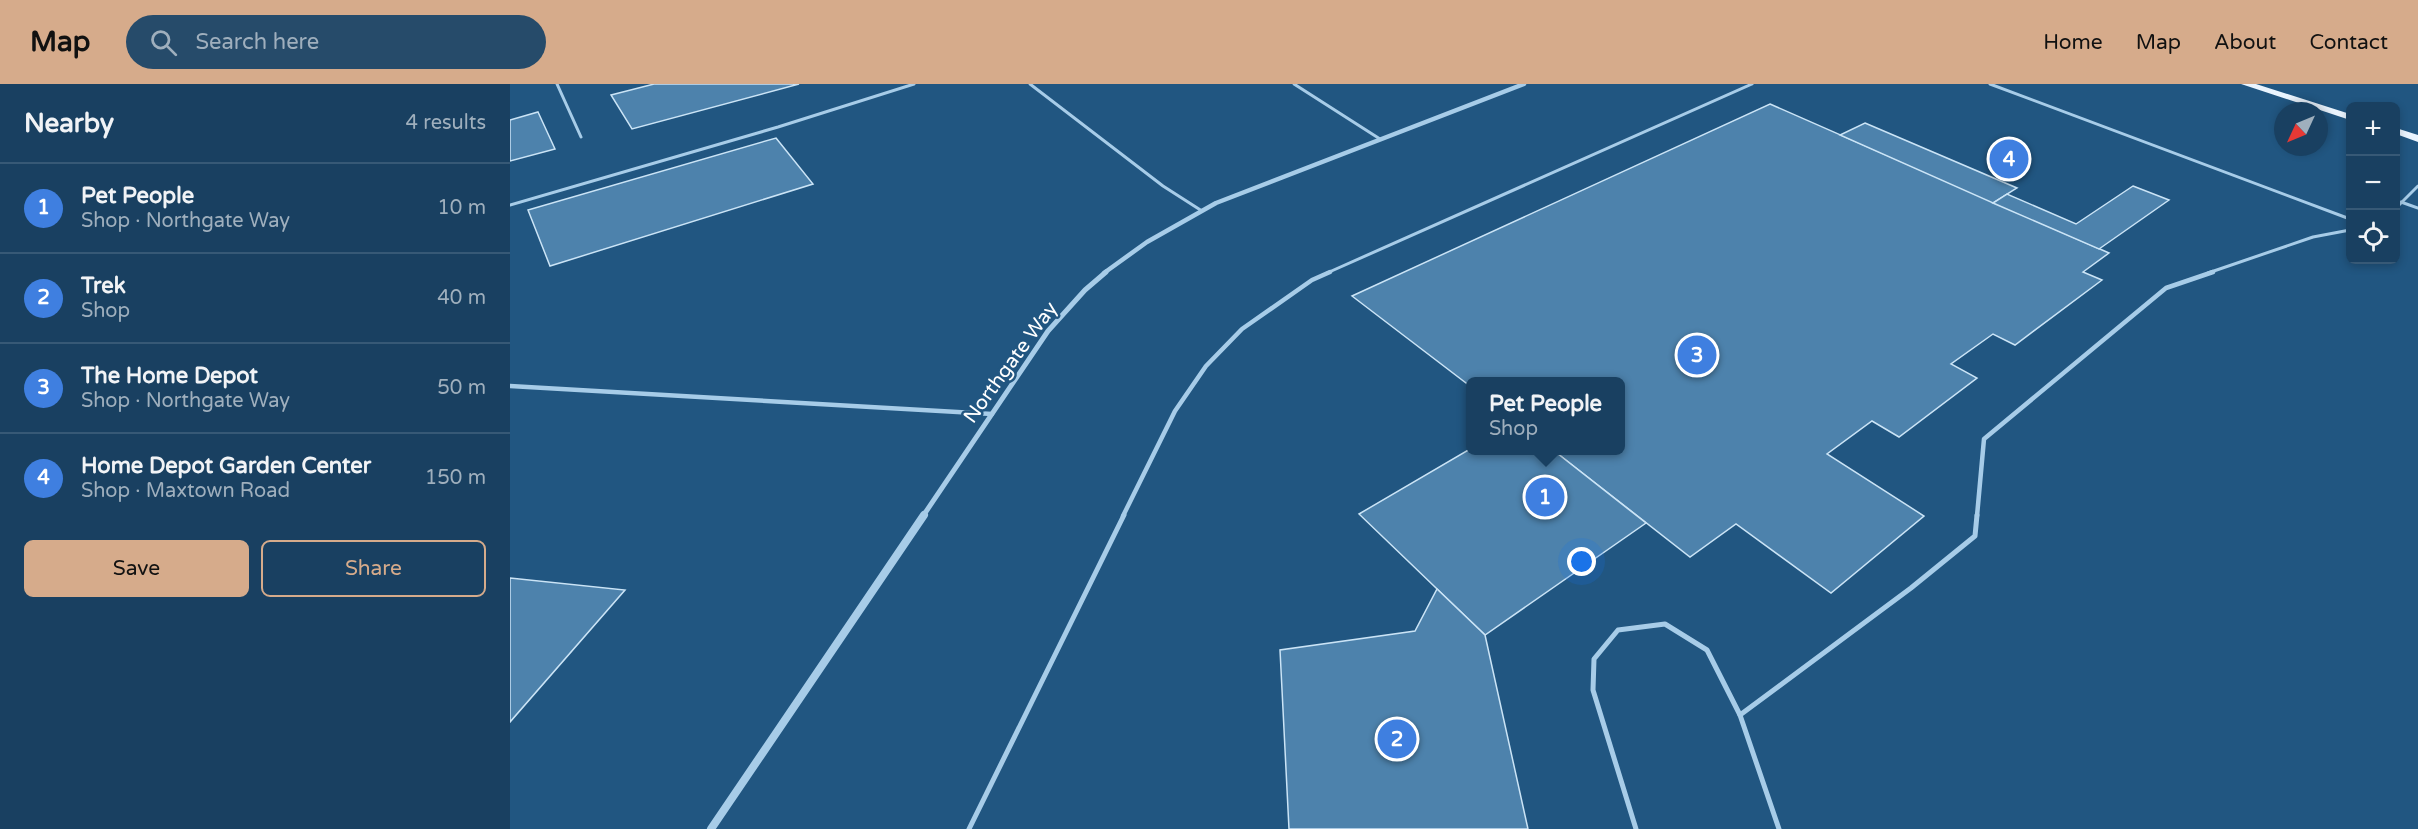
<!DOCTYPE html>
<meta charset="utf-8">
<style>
:root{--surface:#194061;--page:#264b6a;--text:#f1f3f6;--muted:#9fafbd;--line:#375976;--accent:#d6ab8b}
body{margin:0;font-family:"Varela Round",sans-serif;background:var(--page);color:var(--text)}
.controls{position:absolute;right:18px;top:18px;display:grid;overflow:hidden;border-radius:9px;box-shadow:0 3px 9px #0003}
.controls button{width:54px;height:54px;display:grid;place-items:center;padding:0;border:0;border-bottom:2px solid var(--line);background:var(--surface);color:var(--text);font:30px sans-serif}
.compass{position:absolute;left:1764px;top:18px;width:54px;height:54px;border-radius:50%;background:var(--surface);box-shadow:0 3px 9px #0003;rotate:226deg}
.you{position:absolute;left:1072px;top:478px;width:21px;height:21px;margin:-15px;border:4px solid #fff;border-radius:50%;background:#1a73e8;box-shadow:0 0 0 9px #1a73e833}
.badge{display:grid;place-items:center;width:39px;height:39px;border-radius:50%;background:var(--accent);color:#fff;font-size:20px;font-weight:700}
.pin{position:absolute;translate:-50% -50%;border:3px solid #fff;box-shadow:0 2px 6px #0006}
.popup{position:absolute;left:956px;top:293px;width:159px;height:78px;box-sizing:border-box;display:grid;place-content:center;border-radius:9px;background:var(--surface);filter:drop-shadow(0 2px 4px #0005);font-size:20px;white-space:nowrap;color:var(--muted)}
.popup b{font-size:22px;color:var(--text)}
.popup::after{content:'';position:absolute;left:50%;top:100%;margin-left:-12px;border:12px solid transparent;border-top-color:var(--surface)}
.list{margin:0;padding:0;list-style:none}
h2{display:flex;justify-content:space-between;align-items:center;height:78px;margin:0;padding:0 24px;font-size:26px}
h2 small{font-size:20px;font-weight:400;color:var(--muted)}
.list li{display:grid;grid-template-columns:39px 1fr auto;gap:18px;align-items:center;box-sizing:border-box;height:90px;padding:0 24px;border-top:2px solid var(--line)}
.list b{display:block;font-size:22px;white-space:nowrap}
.list p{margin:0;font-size:20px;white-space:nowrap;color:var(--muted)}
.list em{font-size:20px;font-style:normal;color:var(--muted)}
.actions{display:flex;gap:12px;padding:18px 24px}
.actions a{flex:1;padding:14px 0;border:2px solid var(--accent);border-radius:9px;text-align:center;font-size:21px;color:var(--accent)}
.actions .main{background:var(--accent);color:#111}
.icon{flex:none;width:33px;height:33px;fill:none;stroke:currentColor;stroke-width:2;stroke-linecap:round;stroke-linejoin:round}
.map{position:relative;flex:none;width:1908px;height:745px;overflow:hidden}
header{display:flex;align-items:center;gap:36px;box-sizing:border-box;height:84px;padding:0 30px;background:var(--accent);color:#111}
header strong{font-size:28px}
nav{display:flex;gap:33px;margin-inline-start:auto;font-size:21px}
.search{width:420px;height:54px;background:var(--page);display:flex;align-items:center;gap:15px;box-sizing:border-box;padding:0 21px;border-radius:33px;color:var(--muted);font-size:22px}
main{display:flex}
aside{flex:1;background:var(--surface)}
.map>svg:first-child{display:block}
.building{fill:#4d82ac;stroke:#cbe4f6;stroke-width:1.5}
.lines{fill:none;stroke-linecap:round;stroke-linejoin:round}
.lane-far2{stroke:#a7cce8;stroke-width:3}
.lane-far1{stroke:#a7cce8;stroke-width:4.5}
.lane{stroke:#a7cce8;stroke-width:5}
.street-far2{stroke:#a7cce8;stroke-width:4.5}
.street-far1{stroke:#a7cce8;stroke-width:5}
.street{stroke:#a7cce8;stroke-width:8}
.primary{fill:#eaf4fe;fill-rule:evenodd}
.labels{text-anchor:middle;stroke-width:5;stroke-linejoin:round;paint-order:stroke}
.street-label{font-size:20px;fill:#fff;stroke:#215681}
</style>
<header>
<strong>Map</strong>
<div class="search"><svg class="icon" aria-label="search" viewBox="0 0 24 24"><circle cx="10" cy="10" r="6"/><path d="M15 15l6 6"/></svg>Search here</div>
<nav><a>Home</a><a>Map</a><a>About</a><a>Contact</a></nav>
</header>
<main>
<aside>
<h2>Nearby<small>4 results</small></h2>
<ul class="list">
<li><span class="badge" style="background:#3f7fe0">1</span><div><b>Pet People</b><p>Shop · Northgate Way</p></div><em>10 m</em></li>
<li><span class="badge" style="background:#3f7fe0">2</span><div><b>Trek</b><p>Shop</p></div><em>40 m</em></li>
<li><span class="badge" style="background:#3f7fe0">3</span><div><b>The Home Depot</b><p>Shop · Northgate Way</p></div><em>50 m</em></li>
<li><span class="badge" style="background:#3f7fe0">4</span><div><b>Home Depot Garden Center</b><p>Shop · Maxtown Road</p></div><em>150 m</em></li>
</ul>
<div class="actions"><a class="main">Save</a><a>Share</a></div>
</aside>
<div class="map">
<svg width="1908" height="745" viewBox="0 0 1908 745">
<rect width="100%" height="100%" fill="#215681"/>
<!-- building -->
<g class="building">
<polygon points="144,0 289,0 122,45 101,11"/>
<polygon points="1260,20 1599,169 1573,188 1592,196 1505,261 1483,250 1441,280 1467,294 1389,353 1362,337 1317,370 1414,432 1321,509 1226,440 1180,473 1043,366 1110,366 1110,298 960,298 960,302 842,212"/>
<polygon points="28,28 45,65 0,77 0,36"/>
<polygon points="1355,39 1507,104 1483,119 1330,51"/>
<polygon points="266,54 303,100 40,182 18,126"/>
<polygon points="1623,102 1659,116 1589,165 1483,119 1497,110 1566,140"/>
<polygon points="960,365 1043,366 1136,439 975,551 849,430"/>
<polygon points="0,494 115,506 0,638"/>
<polygon points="927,505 975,551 1018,745 779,745 770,566 905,547"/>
</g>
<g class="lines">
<!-- lane-far2 -->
<g class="lane-far2">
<polyline points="47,0 71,53"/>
<polyline points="520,0 653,102 692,127"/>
<polyline points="784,0 870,55"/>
<polyline points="1480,0 1840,135"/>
<polyline points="1891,118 1908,124"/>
<polyline points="0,121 268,43 404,0"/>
<polyline points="1886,124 1908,102"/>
<polyline points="817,189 1242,0"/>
<polyline points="1698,189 1803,153 1840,146"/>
</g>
<!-- lane-far1 -->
<g class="lane-far1">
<polyline points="0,302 482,330"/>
<polyline points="613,432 665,327 696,282 732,245 802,196 820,188"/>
<polyline points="1467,432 1474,355 1656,204 1703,188"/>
</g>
<!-- lane -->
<g class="lane">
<polyline points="459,745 614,431"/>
<polyline points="1126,745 1083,606 1084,575 1108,546 1155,540 1197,566 1230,631"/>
<polyline points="1269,745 1230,631 1401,504 1465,452 1467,431"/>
</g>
<!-- street-far2 -->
<polyline class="street-far2" points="594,189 637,158 706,119 1014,0"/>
<!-- street-far1 -->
<polyline class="street-far1" points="413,432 538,247 575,206 596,188"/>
<!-- street -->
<polyline class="street" points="201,745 414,431"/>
<!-- primary -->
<g class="primary">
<polygon points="1731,0 1746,0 1840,30 1840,36"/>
<polygon points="1886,44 1908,51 1908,58 1886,50"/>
</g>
</g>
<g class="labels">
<!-- street labels -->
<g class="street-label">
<text transform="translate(500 278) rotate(-54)" y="7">Northgate Way</text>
</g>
</g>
</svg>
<div class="controls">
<button>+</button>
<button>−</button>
<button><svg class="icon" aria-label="locate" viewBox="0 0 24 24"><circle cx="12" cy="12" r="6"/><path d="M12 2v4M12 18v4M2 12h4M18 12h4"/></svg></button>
</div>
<svg class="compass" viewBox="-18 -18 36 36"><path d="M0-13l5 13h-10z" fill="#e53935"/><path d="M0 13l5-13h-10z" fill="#9fafbd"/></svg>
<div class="you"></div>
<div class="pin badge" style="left:1035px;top:413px;background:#3f7fe0">1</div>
<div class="popup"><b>Pet People</b>Shop</div>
<div class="pin badge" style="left:887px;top:655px;background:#3f7fe0">2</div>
<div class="pin badge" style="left:1187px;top:271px;background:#3f7fe0">3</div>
<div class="pin badge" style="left:1499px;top:75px;background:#3f7fe0">4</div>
</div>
</main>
